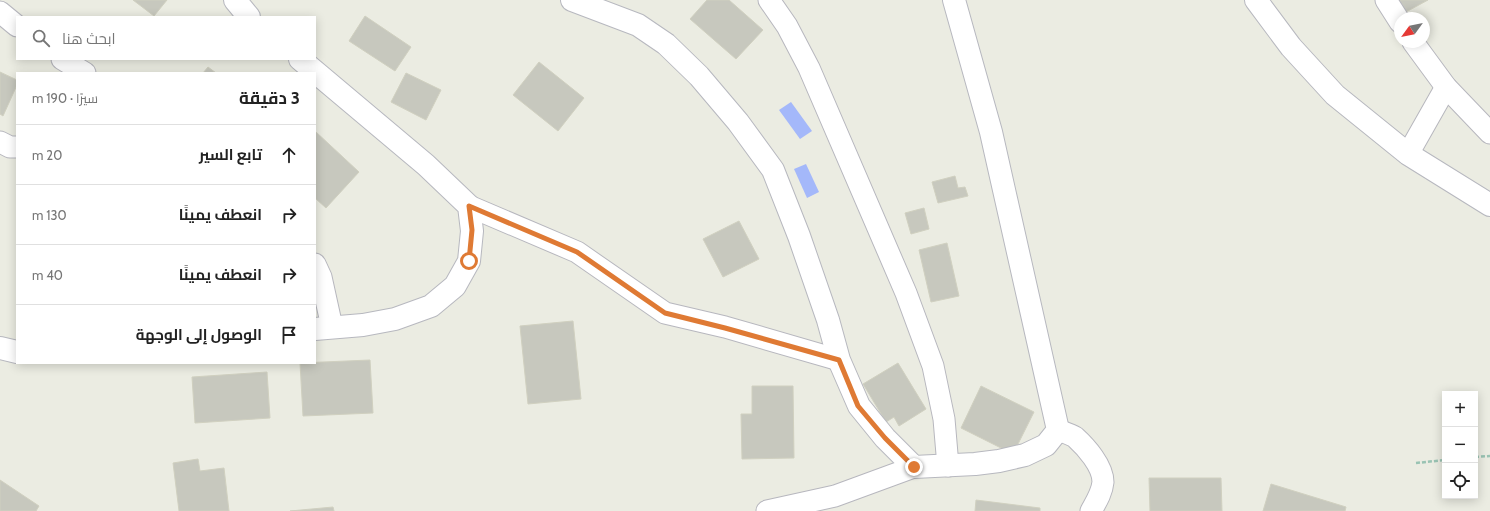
<!DOCTYPE html>
<html lang="ar">
<meta charset="utf-8">
<style>
:root{--surface:#fff;--page:#f6f6f6;--text:#222;--muted:#767676;--line:#e0e0e0}
body{margin:0;font-family:Cabin,Cairo,sans-serif;background:var(--page);color:var(--text);direction:rtl}
.controls{position:absolute;right:12px;bottom:12px;display:grid;overflow:hidden;border-radius:0px;box-shadow:0 2px 10px #0003}
.controls button{width:36px;height:36px;display:grid;place-items:center;padding:0;border:0;border-bottom:1px solid var(--line);background:var(--surface);color:var(--text);font:20px sans-serif}
.compass{position:absolute;left:1394px;top:12px;width:36px;height:36px;border-radius:50%;background:var(--surface);box-shadow:0 2px 10px #0003;rotate:237deg}
.stop{position:absolute;width:12px;height:12px;margin:-9px;border:3px solid #df7a34;border-radius:50%;background:#fff}
.stop.end{background:#df7a34;border-color:#fff;box-shadow:0 1px 4px #0008}
.list{margin:0;padding:0;list-style:none}
h2{display:flex;justify-content:space-between;align-items:center;height:52px;margin:0;padding:0 16px;font-size:17px}
h2 small{font-size:13px;font-weight:400;color:var(--muted)}
.list li{display:grid;grid-template-columns:26px 1fr auto;gap:12px;align-items:center;box-sizing:border-box;height:60px;padding:0 16px;border-top:1px solid var(--line)}
.list b{display:block;font-size:15px;white-space:nowrap}
.list em{font-size:13px;font-style:normal;color:var(--muted)}
.icon{flex:none;width:22px;height:22px;fill:none;stroke:currentColor;stroke-width:2;stroke-linecap:round;stroke-linejoin:round}
.map{position:relative;flex:none;width:1490px;height:511px;overflow:hidden;direction:ltr}
.search{position:absolute;background:var(--surface);box-shadow:0 2px 10px #0003;left:16px;top:16px;width:300px;height:44px;display:flex;align-items:center;gap:10px;box-sizing:border-box;padding:0 14px;border-radius:0px;color:var(--muted);font-size:15px}
.panel{position:absolute;background:var(--surface);box-shadow:0 2px 10px #0003;left:16px;top:72px;width:300px;height:292px;border-radius:0px;direction:rtl}
.map>svg:first-child{display:block}
</style>
<div class="map">
<svg width="1490" height="511" viewBox="0 0 1490 511">
<rect width="100%" height="100%" fill="#ebece2"/>
<g fill="#a4b8fa">
<polygon points="791,102 812,131 800,139 779,110"/>
<polygon points="806,164 819,192 807,198 794,169"/>
</g>
<g fill="#c7c8be" stroke="#d0d0c0">
<polygon points="133,0 167,0 154,16"/>
<polygon points="707,0 729,0 763,30 736,59 690,19"/>
<polygon points="1399,0 1428,0 1406,12"/>
<polygon points="365,16 411,47 395,71 349,41"/>
<polygon points="539,62 584,98 558,131 513,95"/>
<polygon points="208,67 216,73 203,73"/>
<polygon points="0,72 17,80 17,85 3,116 0,114"/>
<polygon points="406,73 441,90 426,120 391,102"/>
<polygon points="316,132 359,172 326,208 315,198 315,133"/>
<polygon points="955,176 958,188 965,187 968,196 938,203 932,182"/>
<polygon points="924,208 929,229 911,234 905,213"/>
<polygon points="739,221 759,259 723,277 703,239"/>
<polygon points="947,243 959,296 931,302 919,250"/>
<polygon points="573,321 581,399 528,404 520,326"/>
<polygon points="370,360 373,413 303,416 300,363"/>
<polygon points="898,363 926,409 899,426 894,417 886,422 863,384"/>
<polygon points="267,372 270,418 195,423 192,377"/>
<polygon points="752,386 793,386 794,458 742,459 741,414 752,414"/>
<polygon points="981,386 1034,412 1013,454 961,428"/>
<polygon points="198,459 200,471 224,468 229,511 179,511 173,463"/>
<polygon points="1149,478 1221,478 1222,511 1150,511"/>
<polygon points="0,480 39,506 36,511 0,511"/>
<polygon points="1271,484 1346,507 1345,511 1263,511"/>
<polygon points="976,500 1040,508 1040,511 975,511"/>
<polygon points="333,507 334,511 290,511"/>
</g>
<g fill="none" stroke-linecap="round" stroke-linejoin="round">
<defs>
<g id="street">
<polyline points="769,0 787,26 809,68 906,293 933,366 944,419 948,466"/>
<polyline points="1386,0 1400,22"/>
<polyline points="0,12 17,26"/>
<polyline points="1413,42 1446,87 1490,133"/>
<polyline points="62,59 85,73"/>
<polyline points="0,142 10,147 17,147"/>
<polyline points="1408,154 1446,87"/>
<polyline points="469,206 577,252 665,313 725,327 839,360"/>
<polyline points="315,264 321,277 332,327"/>
<path d="M1058,430C1063,432 1070,434 1075,437C1086,447 1103,466 1103,482C1102,493 1096,502 1091,511"/>
<polyline points="767,511 835,496 914,467"/>
</g>
<g id="secondary">
<polyline points="235,0 249,17"/>
<polyline points="572,0 638,25 666,44 699,76 738,122 773,170 799,236 828,320 839,360 859,406 885,438 914,467 975,464 999,461 1025,455 1046,445 1058,430 991,132 954,0"/>
<polyline points="1256,0 1291,47 1335,95 1408,154 1490,205"/>
<polyline points="300,59 426,165 469,206 472,231 469,261 455,286 431,306 395,319 363,325 315,329"/>
<polyline points="0,348 17,352"/>
</g>
</defs>
<use href="#street" stroke="#b7b7be" stroke-width="23"/>
<use href="#secondary" stroke="#b7b8bf" stroke-width="24"/>
<g stroke="#99c3b3" stroke-width="2.5" stroke-dasharray="4 2" stroke-linecap="butt">
<polyline points="1475,457 1490,456"/>
<polyline points="1416,463 1445,460"/>
</g>
<use href="#street" stroke="#fff" stroke-width="21"/>
<use href="#secondary" stroke="#fff" stroke-width="22"/>
</g>
<g fill="none" stroke-linecap="round" stroke-linejoin="round">
<polyline stroke="#df7a34" stroke-width="5" points="469,261 472,230 469,206 577,252 665,313 725,328 839,360 858,406 885,438 914,467"/>
</g>
</svg>
<div class="controls">
<button>+</button>
<button>−</button>
<button><svg class="icon" aria-label="locate" viewBox="0 0 24 24"><circle cx="12" cy="12" r="6"/><path d="M12 2v4M12 18v4M2 12h4M18 12h4"/></svg></button>
</div>
<svg class="compass" viewBox="-18 -18 36 36"><path d="M0-13l5 13h-10z" fill="#e53935"/><path d="M0 13l5-13h-10z" fill="#767676"/></svg>
<div class="stop" style="left:469px;top:261px"></div>
<div class="stop end" style="left:914px;top:467px"></div>
<div class="search"><svg class="icon" aria-label="search" viewBox="0 0 24 24"><circle cx="10" cy="10" r="6"/><path d="M15 15l6 6"/></svg>ابحث هنا</div>
<section class="panel">
<h2>3 دقيقة<small>سيرًا · 190 m</small></h2>
<ul class="list">
<li><svg class="icon" aria-label="ahead" viewBox="0 0 24 24"><path d="M12 20V5M6 11l6-6 6 6"/></svg><div><b>تابع السير</b></div><em>20 m</em></li>
<li><svg class="icon" aria-label="right" viewBox="0 0 24 24"><path d="M7 20v-9h11M14 6l5 5-5 5"/></svg><div><b>انعطف يمينًا</b></div><em>130 m</em></li>
<li><svg class="icon" aria-label="right" viewBox="0 0 24 24"><path d="M7 20v-9h11M14 6l5 5-5 5"/></svg><div><b>انعطف يمينًا</b></div><em>40 m</em></li>
<li><svg class="icon" aria-label="arrive" viewBox="0 0 24 24"><path d="M6 21V4h12l-3 4 3 4H6"/></svg><div><b>الوصول إلى الوجهة</b></div></li>
</ul>
</section>
</div>
